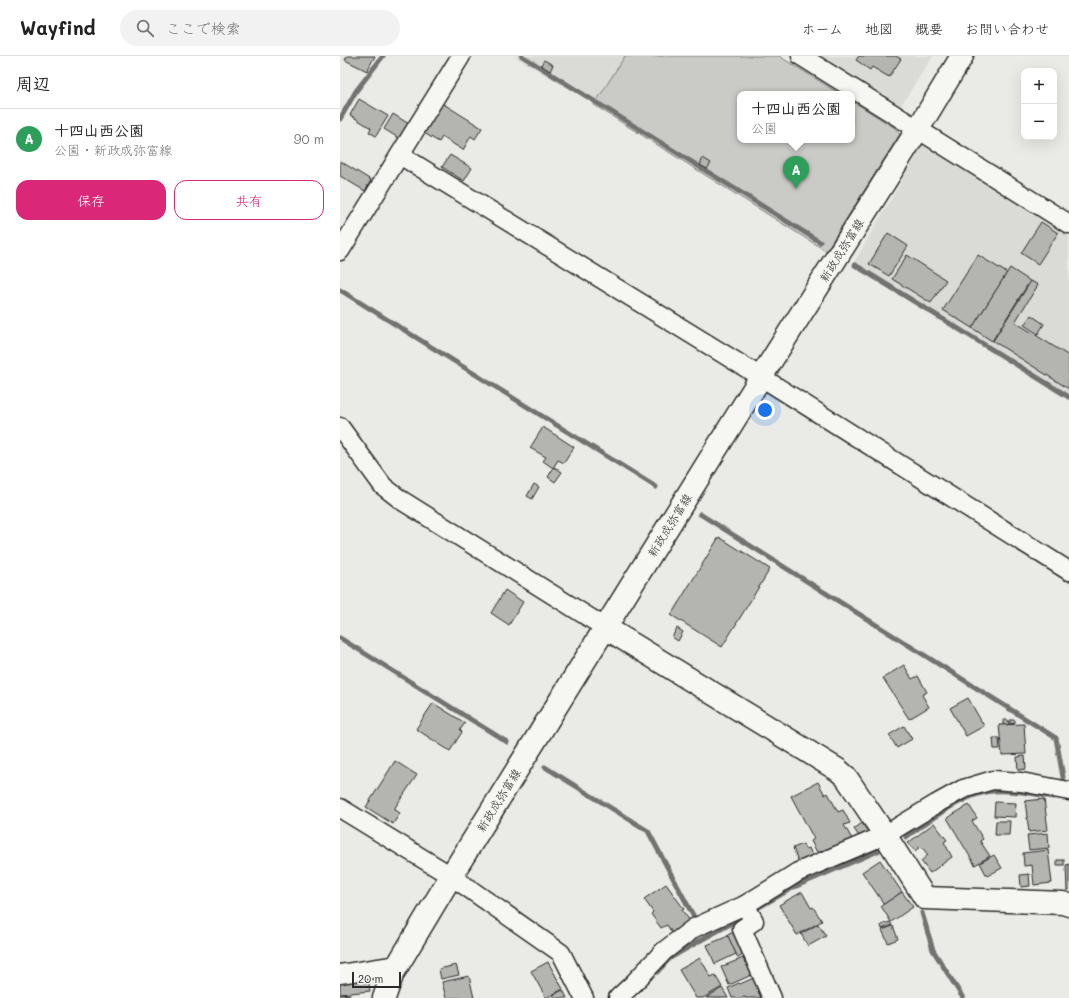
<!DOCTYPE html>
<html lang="ja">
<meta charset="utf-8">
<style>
:root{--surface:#fff;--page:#f2f2f2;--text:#222;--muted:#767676;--line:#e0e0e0;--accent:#db2777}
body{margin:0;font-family:Mali,"Klee One",sans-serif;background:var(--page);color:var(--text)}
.controls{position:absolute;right:12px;top:12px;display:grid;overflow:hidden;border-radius:8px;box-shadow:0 4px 16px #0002}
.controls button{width:36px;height:36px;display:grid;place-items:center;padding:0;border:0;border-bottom:1px solid var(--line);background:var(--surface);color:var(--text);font:20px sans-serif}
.scale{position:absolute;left:12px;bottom:10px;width:49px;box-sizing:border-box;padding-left:4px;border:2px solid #2b2b2b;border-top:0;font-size:11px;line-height:14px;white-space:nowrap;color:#2b2b2b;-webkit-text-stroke:3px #f6f6f2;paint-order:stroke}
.you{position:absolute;left:425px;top:354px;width:14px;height:14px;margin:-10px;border:3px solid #fff;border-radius:50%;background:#1a73e8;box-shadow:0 0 0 6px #1a73e833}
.badge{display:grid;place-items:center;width:26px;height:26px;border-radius:50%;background:var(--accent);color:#fff;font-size:13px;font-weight:700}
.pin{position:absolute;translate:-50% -33px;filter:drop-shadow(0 1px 2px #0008)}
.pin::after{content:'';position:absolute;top:21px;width:14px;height:12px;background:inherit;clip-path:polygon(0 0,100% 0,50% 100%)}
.popup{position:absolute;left:397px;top:35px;width:118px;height:52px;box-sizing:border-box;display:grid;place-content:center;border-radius:8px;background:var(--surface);filter:drop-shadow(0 1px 3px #0005);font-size:13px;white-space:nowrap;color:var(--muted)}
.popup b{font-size:15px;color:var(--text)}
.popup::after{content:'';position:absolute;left:50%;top:100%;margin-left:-8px;border:8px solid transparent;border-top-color:var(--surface)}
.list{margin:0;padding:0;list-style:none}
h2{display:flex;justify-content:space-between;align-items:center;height:52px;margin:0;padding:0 16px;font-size:17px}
h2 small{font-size:13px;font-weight:400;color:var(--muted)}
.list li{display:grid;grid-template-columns:26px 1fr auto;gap:12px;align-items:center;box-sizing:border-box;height:60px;padding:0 16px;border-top:1px solid var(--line)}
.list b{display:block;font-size:15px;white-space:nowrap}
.list p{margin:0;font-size:13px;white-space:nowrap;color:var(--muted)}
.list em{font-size:13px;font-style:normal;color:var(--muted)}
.actions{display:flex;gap:8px;padding:12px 16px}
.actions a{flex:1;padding:9px 0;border:1px solid var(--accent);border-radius:12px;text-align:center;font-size:14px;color:var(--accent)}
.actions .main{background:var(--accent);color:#fff}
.icon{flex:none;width:22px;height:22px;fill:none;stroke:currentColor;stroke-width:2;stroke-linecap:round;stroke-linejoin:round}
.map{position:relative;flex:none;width:729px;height:942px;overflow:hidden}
header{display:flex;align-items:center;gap:24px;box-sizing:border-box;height:56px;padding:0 20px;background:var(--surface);border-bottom:1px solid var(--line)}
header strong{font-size:19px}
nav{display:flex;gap:22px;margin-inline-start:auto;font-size:14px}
.search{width:280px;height:36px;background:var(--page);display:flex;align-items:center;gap:10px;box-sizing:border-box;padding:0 14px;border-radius:22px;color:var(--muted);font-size:15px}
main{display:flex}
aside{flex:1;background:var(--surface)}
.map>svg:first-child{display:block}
</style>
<header>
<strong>Wayfind</strong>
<div class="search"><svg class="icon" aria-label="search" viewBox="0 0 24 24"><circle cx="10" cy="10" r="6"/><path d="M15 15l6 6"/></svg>ここで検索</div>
<nav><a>ホーム</a><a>地図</a><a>概要</a><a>お問い合わせ</a></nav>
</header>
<main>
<aside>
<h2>周辺<small></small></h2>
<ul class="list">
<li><span class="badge" style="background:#2e9e5b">A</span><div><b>十四山西公園</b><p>公園 · 新政成弥富線</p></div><em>90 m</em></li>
</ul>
<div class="actions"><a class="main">保存</a><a>共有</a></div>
</aside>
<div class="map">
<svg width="729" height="942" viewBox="0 0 729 942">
<rect width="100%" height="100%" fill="#eaeae6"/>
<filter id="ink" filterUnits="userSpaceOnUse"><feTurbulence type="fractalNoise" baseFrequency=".025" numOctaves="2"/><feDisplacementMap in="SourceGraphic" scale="8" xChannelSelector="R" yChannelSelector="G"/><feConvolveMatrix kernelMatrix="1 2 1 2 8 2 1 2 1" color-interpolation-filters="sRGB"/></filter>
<g filter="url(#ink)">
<g fill="#dadad6">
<polygon points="174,0 285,0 254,48"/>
<polygon points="476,0 593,0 560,51"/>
<polygon points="583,88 729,179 729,345 512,210"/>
</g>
<polygon fill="#cacac7" stroke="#7a7a79" points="285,0 439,0 500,38 400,38 400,84 512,84 512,45 555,72 560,78 486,195 254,49"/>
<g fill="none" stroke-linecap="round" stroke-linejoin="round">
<g stroke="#727270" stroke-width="5">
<polyline points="182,0 480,186"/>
<polyline points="0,63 16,35 43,0"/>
<polyline points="515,209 729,341"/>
<polyline points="0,234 316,431"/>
<polyline points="360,458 716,682 723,721"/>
<polyline points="0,582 167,686"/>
<polyline points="205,711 308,775 355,863"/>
<path d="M566,781C588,765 625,737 653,735C673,733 694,738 714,741"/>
<polyline points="419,851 454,831 538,795"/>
<polyline points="582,857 593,894 623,942"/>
<polyline points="317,916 330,902 361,884 401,862"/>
</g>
</g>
<g fill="#b4b4b1" stroke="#2b2b2b">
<polygon points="7,0 35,0 27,15 5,4"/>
<polygon points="519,0 556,0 561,3 549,21 532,11 530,14 516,4"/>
<polygon points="204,4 213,9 210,15 201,9"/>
<polygon points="19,43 48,60 36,80 29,76 31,72 10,59"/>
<polygon points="102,47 142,72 135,83 131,80 123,94 102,81 99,86 84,77"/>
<polygon points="53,58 69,68 60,83 44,73"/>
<polygon points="110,99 132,112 124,125 102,111"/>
<polygon points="363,102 371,107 367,113 360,109"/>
<polygon points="0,105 31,124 25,135 0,120"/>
<polygon points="701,166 718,177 698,208 681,197"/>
<polygon points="548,177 568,190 549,220 529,208"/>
<polygon points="567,199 606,224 591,247 552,223"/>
<polygon points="638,199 667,217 632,272 603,254"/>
<polygon points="670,212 690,225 652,285 632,272"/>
<polygon points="691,225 698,229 675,266 729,300 729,333 653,285"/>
<polygon points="691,259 704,268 698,278 684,269"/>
<polygon points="203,371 234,391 224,407 218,404 213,412 203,405 206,401 190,392"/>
<polygon points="214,411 222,416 215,426 208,421"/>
<polygon points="194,428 199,431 192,443 187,440"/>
<polygon points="379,481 430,513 382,591 331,559"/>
<polygon points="165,534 183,546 169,569 151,557"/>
<polygon points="337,572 343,576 338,585 332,581"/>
<polygon points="564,609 572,623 578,620 587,636 582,639 589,651 569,663 543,622"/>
<polygon points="628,642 644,670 626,680 610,652"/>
<polygon points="93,647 125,667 120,674 122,676 110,695 76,673"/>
<polygon points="663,664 668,664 669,668 663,669"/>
<polygon points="670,664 675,664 675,667 670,668"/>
<polygon points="684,668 686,698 662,699 659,669"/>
<polygon points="564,670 572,683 557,692 549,679"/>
<polygon points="653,682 659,682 660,693 654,693"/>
<polygon points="685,700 686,713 678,714 677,701"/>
<polygon points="55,705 77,719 54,753 60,757 53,768 26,751"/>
<polygon points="478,726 485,739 488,737 498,756 503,754 510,767 504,769 512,783 479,800 471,785 474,783 451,740"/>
<polygon points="704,743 708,774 689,776 685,745"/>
<polygon points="655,746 676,747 675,761 654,760"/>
<polygon points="629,749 637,762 632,765 643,783 640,785 650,800 635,809 607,762"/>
<polygon points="656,765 670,765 669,779 655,779"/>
<polygon points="522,767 529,777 521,783 514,773"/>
<polygon points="594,767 607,784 604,786 612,801 590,817 581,805 588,799 581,790 575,795 568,787"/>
<polygon points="708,777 709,792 689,794 687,779"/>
<polygon points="463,788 465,793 469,792 473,801 459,807 453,792"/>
<polygon points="708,794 712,827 694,829 692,809 684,810 683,797"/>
<polygon points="654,799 662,812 647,820 640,807"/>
<polygon points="540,804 562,836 544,848 522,816"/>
<rect x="717" y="804" width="7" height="5"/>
<polygon points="729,808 729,834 727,835 726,809"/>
<polygon points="689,818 690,830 681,831 680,819"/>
<polygon points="326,828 344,853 342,854 350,865 332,877 327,869 321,872 311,858 313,856 304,843"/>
<polygon points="462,836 471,852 473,851 482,865 457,879 439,849"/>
<polygon points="562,836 573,851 551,866 541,850"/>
<polygon points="550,866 552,869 542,873 541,869"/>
<polygon points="478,868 486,880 468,890 461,878"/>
<polygon points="553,870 558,883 548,887 542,874"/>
<polygon points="394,876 404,898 398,902 387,879"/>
<polygon points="388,880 396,898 375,908 367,889"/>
<polygon points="360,902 371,921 375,919 382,931 363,942 356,942 339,914"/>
<polygon points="403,902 405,907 410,905 416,917 389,929 381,911"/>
<polygon points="208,906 223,933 206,942 191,915"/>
<polygon points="116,909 119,919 101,923 99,913"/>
<polygon points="129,920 134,942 106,942 102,926"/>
<polygon points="28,921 30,935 0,938 0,925"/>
<polygon points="416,921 428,942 405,942 405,941 402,942 392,942 388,932 399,927 400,928"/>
<polygon points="382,932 388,942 366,942"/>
<polygon points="223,934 227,942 215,942 213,939"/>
<polygon points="9,938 10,942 0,942 0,939"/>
</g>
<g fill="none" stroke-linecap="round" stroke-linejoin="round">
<defs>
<g id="street">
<polyline points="461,0 729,168"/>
<polyline points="60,99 421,321 729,515"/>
<polyline points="0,195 121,0"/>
<polyline points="0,371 43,430 61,444 266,572"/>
<polyline points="0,752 111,820 221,897 244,942"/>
<polyline points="405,849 414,865 402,873 432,942"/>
<polyline points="0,918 58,909"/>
<polyline points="278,942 293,928 324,895 354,872 405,849 458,816 545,779 596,748 623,733 653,724 681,726 729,735"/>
</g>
<g id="secondary">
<polyline points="266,572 498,714 506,721 545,779 585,842 723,847 729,849"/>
<polyline points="44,942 53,917 111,820 421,321 578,73 622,0"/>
</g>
</defs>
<use href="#street" stroke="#2b2b2b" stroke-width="21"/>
<use href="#secondary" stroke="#2b2b2b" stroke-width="25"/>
<use href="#street" stroke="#f6f6f2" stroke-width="18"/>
<use href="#secondary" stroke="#f6f6f2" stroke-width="22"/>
</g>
</g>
<g text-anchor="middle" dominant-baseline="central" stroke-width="4" stroke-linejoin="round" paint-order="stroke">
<g font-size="12" fill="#2b2b2b" stroke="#f6f6f2">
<text transform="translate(501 194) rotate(-58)">新政成弥富線</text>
<text transform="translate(329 469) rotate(-58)">新政成弥富線</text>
<text transform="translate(158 744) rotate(-58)">新政成弥富線</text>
</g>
</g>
</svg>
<div class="controls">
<button>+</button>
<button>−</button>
</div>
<div class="scale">20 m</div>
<div class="you"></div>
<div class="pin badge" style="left:456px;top:133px;background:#2e9e5b">A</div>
<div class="popup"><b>十四山西公園</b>公園</div>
</div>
</main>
